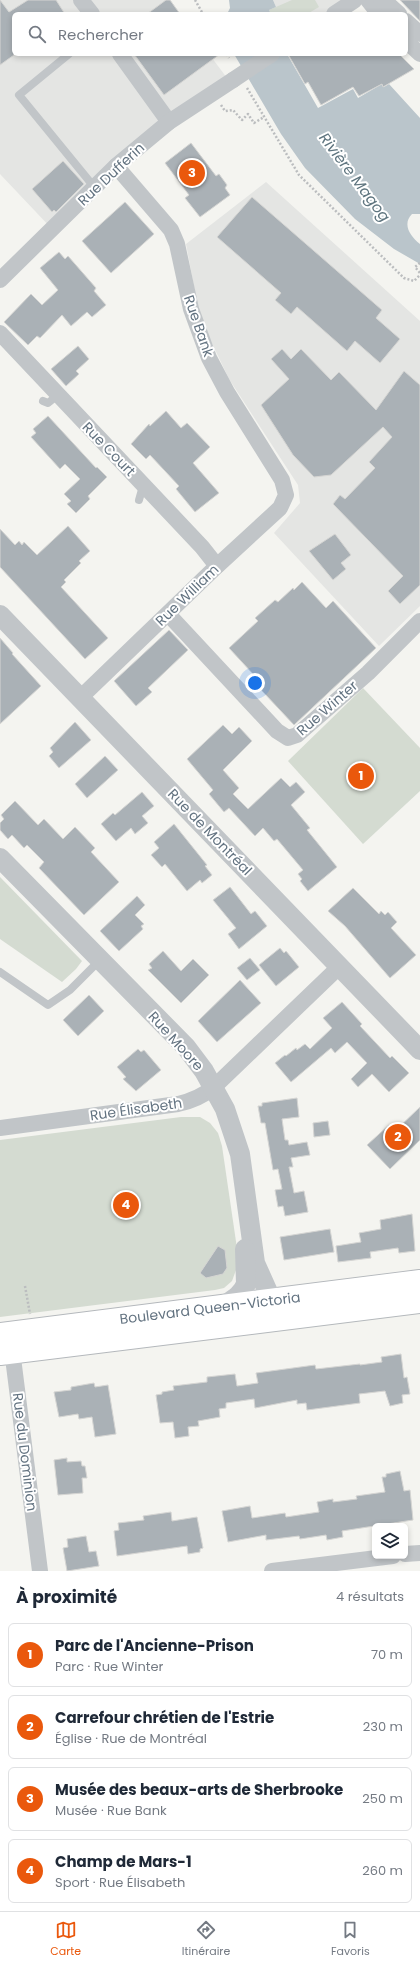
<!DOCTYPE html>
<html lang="fr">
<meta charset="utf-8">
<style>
:root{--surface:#fff;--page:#f6f6f7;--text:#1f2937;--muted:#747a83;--line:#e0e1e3;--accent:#ea580c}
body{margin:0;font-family:Poppins,sans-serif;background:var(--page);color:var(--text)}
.controls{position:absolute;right:12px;bottom:12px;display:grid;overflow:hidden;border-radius:6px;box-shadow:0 2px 6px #0003}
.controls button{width:36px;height:36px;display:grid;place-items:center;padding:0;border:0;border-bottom:1px solid var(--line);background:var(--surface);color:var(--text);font:20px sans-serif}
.you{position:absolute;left:255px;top:683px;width:14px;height:14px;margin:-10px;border:3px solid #fff;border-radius:50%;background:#1a73e8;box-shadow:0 0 0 6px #1a73e833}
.badge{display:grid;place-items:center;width:26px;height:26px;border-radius:50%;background:var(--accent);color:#fff;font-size:13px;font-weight:700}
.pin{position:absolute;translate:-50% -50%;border:2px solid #fff;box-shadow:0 1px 4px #0006}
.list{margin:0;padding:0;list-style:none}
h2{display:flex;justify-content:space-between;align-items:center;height:52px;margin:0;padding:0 16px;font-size:17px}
h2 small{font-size:13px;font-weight:400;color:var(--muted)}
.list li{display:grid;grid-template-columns:26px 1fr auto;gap:12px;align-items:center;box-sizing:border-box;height:64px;margin:0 8px 8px;padding:0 8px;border:1px solid var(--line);border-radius:6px}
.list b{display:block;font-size:15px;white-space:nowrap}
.list p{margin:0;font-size:13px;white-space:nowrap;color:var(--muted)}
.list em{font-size:13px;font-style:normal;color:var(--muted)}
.icon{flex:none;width:22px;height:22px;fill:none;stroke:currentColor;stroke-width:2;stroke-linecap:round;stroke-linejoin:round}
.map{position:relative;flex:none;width:420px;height:1571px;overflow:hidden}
.search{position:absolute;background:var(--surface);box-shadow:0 2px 6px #0003;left:12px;right:12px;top:12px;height:44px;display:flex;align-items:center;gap:10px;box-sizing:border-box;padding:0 14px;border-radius:6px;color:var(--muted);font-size:15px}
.sheet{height:340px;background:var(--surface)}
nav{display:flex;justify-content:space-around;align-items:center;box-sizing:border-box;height:56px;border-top:1px solid var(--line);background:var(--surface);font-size:11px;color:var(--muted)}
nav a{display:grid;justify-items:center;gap:2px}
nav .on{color:var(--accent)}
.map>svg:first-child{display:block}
</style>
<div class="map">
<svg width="420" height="1571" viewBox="0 0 420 1571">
<rect width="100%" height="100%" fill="#f4f4f0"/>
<g fill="#e4e5e3">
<polygon points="0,0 170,0 180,14 14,14 14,54 209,54 230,82 169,122 53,230 0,174"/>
<polygon points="273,0 354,0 331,14 271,14 269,10 276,7"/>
<polygon points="266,182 420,321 420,606 379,646 274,533 300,503 298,485 229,379 200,318 186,244"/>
</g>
<g fill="#d4dbd1">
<polygon points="292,0 315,0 319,7 307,14 271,14 269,10"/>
<polygon points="363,688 420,748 420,791 363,844 288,761"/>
<polygon points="0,877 82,961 76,969 62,982 0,939"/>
<polygon points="181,1117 200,1117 210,1123 218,1133 222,1146 239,1262 232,1281 224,1288 215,1290 0,1317 0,1140"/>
</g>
<g fill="#bac5cb">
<polygon points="229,0 273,0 276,7 269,10 271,14 227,14 230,8"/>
<path d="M234,54H287L318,108L353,89L358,98L382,84L384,87L389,84L420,118V214H412C402,224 410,236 420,244V264L394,249L355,219L305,168L281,134Z"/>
</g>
<g fill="#aab1b6" stroke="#d5d5d3">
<polygon points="0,0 9,12 28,0 56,0 65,14 14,14 14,55 0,65"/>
<polygon points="166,0 170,0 180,14 147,14"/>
<polygon points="400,0 420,0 420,21"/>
<polygon points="134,54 220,54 164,95"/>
<polygon points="288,54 399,54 414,69 383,87 382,84 359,96 353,87 321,105 308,82 305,84"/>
<polygon points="191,143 216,176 219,174 227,185 225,188 230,195 200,217 185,198 189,195 165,163"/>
<polygon points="63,161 84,184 56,212 54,210 52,212 32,189"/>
<polygon points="252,197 382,310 376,318 400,339 380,363 355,341 347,351 297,307 291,314 275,300 281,293 217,237"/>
<polygon points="125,202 154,234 111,273 82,241"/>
<polygon points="59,252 65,259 68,256 96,288 94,291 106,305 92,317 87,312 71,326 62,315 40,338 37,336 28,345 4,322 31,294 42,305 58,290 40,268"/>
<polygon points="78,346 89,359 76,371 79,374 66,386 51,369"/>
<polygon points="282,349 291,359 301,349 331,380 339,372 376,410 404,371 420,385 420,585 400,604 388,591 403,576 333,504 340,495 345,499 375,468 369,462 392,437 383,427 331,475 314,477 293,455 261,405 289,379 271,359"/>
<polygon points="166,411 181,428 187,423 210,447 193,463 219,493 195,512 176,489 179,486 150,455 146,459 131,444 149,424 150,426"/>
<polygon points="48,416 96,468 97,467 107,477 88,496 90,499 76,513 67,504 71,501 64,494 80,479 65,464 60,469 31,437 36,433 33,429"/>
<polygon points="68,526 90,551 79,561 81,563 64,580 66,582 61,587 108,638 85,659 0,567 0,529 15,545 19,541 22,545 24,542 37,555"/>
<polygon points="335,534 351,555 341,563 346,569 333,580 309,551"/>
<polygon points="302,582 326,608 333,601 376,648 294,725 249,677 253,674 229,648 258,621 255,618 275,600 278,602 293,588 294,590"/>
<polygon points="169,630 188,650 148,688 152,692 136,706 114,681"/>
<polygon points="0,638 13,653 12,654 41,686 0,724"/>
<polygon points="75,722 91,740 59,768 49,756 53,752 50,748"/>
<polygon points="223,725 232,734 239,727 252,741 223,770 239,788 233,794 248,809 281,778 290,787 296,782 305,792 291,805 310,828 307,830 337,867 308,891 300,881 302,879 298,874 303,870 277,839 274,841 263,828 255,836 229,808 224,812 209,794 213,790 187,759"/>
<polygon points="105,756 118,770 87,798 75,784"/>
<polygon points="142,792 154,806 142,816 148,823 135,834 131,828 116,841 101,824 113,813 115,815"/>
<polygon points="15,801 38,825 44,819 63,839 75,827 95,848 91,852 119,882 84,915 39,868 44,862 27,845 24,848 12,835 8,839 0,830 0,823 4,819 1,815"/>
<polygon points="174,824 207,865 205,866 212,875 202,883 200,880 187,891 165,864 162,867 151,855 159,848 154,842"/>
<polygon points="230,887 251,914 255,911 267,926 239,949 228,934 236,928 213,900"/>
<polygon points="353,888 379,914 381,911 385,915 388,912 397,922 391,928 416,955 390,978 345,926 328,911"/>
<polygon points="137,896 145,905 135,915 144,924 141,926 143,929 119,951 100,931"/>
<polygon points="280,948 284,953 286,951 299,967 276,986 259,965"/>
<polygon points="163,951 181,971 193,959 209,975 181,1003 148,970 152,968 149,964"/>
<polygon points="250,958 260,970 247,980 237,968"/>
<polygon points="240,980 261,1003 217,1042 198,1021"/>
<polygon points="89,995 104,1011 78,1036 63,1020"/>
<polygon points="342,1002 362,1024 360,1026 390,1058 392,1056 409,1073 389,1092 372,1074 358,1087 351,1079 367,1063 347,1042 335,1053 331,1048 291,1082 275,1063 285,1055 286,1056 296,1048 297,1050 305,1044 310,1049 332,1028 323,1018"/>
<polygon points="138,1049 141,1052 144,1050 161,1070 136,1091 123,1079 126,1077 117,1067"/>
<polygon points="297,1098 299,1117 282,1119 285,1140 288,1140 289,1145 307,1142 310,1155 291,1158 293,1167 289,1167 294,1193 304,1191 308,1212 285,1216 283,1206 278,1207 275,1190 282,1189 278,1169 273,1170 265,1123 261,1123 258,1106 262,1106 262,1103"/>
<polygon points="420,1107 420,1140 390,1169 367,1145 389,1125 395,1131"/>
<polygon points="328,1121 330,1135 314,1137 313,1123"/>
<polygon points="412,1214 415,1251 399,1253 398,1248 370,1252 371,1258 338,1262 336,1246 361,1242 359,1233 381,1229 380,1220"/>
<polygon points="330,1229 334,1252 284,1260 280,1237"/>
<polygon points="218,1246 225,1250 227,1268 223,1274 206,1278 200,1273"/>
<polygon points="401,1354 404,1378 407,1377 410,1394 402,1395 403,1403 390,1406 385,1391 359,1394 360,1403 307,1410 306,1403 297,1404 297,1400 255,1408 254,1399 226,1403 226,1408 219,1409 220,1417 198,1421 199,1426 188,1427 189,1436 175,1438 173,1422 160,1423 156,1395 162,1394 162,1392 174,1390 173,1386 207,1382 207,1377 235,1374 237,1386 258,1383 256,1373 315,1365 316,1369 360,1364 360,1365 382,1362 381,1357"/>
<polygon points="94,1383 95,1387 108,1385 116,1434 95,1437 92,1417 79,1419 78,1414 59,1417 54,1392 71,1390 71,1387"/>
<polygon points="67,1458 67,1462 81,1461 82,1466 85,1466 87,1478 82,1478 83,1493 58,1495 54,1460"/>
<polygon points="400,1471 404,1491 410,1490 413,1520 342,1531 343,1537 327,1540 326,1535 300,1539 299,1536 266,1540 266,1535 228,1542 222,1511 250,1506 252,1518 285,1513 286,1517 319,1512 317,1502 333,1499 333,1502 357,1499 356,1496 385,1492 382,1477 386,1477 386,1474"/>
<polygon points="171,1512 172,1521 197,1517 203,1548 200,1549 200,1552 188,1554 187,1546 117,1556 114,1531 119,1530 118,1523 144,1520 143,1516"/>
<polygon points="86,1536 89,1552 96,1551 99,1566 67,1571 63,1548 68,1547 67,1539"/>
</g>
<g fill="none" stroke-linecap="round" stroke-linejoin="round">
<defs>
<g id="secondary">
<polyline points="0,1334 420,1281"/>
<polyline points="0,1354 420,1302"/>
</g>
</defs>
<use href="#secondary" stroke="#b4b8bc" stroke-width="24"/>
<g stroke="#bbbdbf" stroke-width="2.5" stroke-dasharray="2 2" stroke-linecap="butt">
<polyline points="195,0 203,14"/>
<polyline points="227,54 229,58"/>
<polyline points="247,88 299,175 404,278 414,281 420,275"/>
<polyline points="221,105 225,111 233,110 242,120 248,114 254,123 264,117"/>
<polyline points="420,263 415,267 420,273"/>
<polyline points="25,1286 30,1314"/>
</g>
<g stroke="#c1c5c8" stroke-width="8">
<polyline points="69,54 19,95 95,188"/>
<polyline points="43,401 48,403 58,395"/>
<polyline points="139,500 143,486"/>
<polyline points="0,972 48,1005 70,990 100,960"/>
</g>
<g stroke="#c1c5c8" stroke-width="16">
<polyline points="81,0 92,14"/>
<polyline points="368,0 379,14"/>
<polyline points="381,0 386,2 399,14"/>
<polyline points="334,14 355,0"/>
<polyline points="406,21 420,34"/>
<polyline points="406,41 420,54"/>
<polyline points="120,54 169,122"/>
<polyline points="0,280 116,166 169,122 233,80"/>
<polyline points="0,333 202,547 217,566"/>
<polyline points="168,614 277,731 288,738 297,735 368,673 420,621"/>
<polyline points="80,698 217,566 280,508 286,495 282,480 227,392 209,358 191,309 177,244 171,230 116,166"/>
<path d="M0,1128L178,1104C192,1101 203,1096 214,1087L340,966"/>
<polyline points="11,1342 40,1571"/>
<polyline points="405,1554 420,1553"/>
<polyline points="272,1571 393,1556"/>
</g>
<g stroke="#c1c5c8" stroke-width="20">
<polyline points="0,615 420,1050"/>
<polyline points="0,858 186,1047 204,1071 225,1109 240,1154 255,1263 268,1292 275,1300 286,1307"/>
<path d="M223,1306C232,1300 242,1295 246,1284L245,1249"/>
</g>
<use href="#secondary" stroke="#fff" stroke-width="22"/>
<polyline stroke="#c1c5c8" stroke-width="16" points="233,80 272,54"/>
</g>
<g text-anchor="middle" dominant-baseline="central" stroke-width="4" stroke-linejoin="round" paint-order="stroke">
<g font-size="14" fill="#637381" stroke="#fff">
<text transform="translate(111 174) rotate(-43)">Rue Dufferin</text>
<text transform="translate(199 326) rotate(71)">Rue Bank</text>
<text transform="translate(109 449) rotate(46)">Rue Court</text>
<text transform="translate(187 595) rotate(-44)">Rue William</text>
<text transform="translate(327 708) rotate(-41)">Rue Winter</text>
<text transform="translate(210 832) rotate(46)">Rue de Montréal</text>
<text transform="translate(176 1041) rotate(48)">Rue Moore</text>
<text transform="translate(136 1109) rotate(-8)">Rue Élisabeth</text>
<text transform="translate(210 1308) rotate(-7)">Boulevard Queen-Victoria</text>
<text transform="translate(25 1452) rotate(83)">Rue du Dominion</text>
</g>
<g font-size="15" font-style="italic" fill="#5f757f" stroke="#fff">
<text transform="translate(355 177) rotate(53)">Rivière Magog</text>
</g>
</g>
</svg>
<div class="controls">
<button><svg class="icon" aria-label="layers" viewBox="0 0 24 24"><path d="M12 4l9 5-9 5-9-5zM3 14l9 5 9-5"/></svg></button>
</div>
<div class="you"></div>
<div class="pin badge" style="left:361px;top:776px">1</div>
<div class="pin badge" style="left:398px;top:1137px">2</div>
<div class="pin badge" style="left:192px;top:173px">3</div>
<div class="pin badge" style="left:126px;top:1205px">4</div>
<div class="search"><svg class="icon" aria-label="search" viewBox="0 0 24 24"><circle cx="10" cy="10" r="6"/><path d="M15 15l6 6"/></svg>Rechercher</div>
</div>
<section class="sheet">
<h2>À proximité<small>4 résultats</small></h2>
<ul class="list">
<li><span class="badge">1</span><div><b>Parc de l'Ancienne-Prison</b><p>Parc · Rue Winter</p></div><em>70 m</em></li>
<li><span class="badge">2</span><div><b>Carrefour chrétien de l'Estrie</b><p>Église · Rue de Montréal</p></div><em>230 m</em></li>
<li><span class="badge">3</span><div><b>Musée des beaux-arts de Sherbrooke</b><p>Musée · Rue Bank</p></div><em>250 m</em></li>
<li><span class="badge">4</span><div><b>Champ de Mars-1</b><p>Sport · Rue Élisabeth</p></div><em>260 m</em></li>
</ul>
</section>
<nav>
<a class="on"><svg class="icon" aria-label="map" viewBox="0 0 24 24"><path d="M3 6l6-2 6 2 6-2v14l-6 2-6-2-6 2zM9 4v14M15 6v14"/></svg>Carte</a>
<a><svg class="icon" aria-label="directions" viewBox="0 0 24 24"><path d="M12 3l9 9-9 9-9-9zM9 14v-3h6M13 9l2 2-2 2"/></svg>Itinéraire</a>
<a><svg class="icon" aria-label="saved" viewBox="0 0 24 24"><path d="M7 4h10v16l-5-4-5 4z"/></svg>Favoris</a>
</nav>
